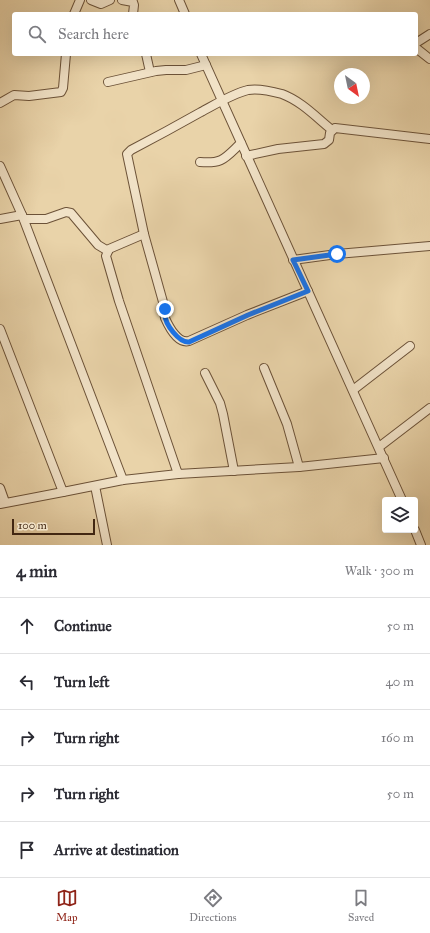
<!DOCTYPE html>
<meta charset="utf-8">
<style>
:root{--surface:#fff;--page:#f7f7f7;--text:#2b2b33;--muted:#7c7c81;--line:#e1e1e2;--accent:#8f2418}
body{margin:0;font-family:"IM FELL Great Primer",serif;background:var(--page);color:var(--text)}
.controls{position:absolute;right:12px;bottom:12px;display:grid;overflow:hidden;border-radius:4px;box-shadow:0 4px 16px #0002}
.controls button{width:36px;height:36px;display:grid;place-items:center;padding:0;border:0;border-bottom:1px solid var(--line);background:var(--surface);color:var(--text);font:20px sans-serif}
.compass{position:absolute;left:334px;top:68px;width:36px;height:36px;border-radius:50%;background:var(--surface);box-shadow:0 4px 16px #0002;rotate:147deg}
.scale{position:absolute;left:12px;bottom:10px;width:83px;box-sizing:border-box;padding-left:4px;border:2px solid #422712;border-top:0;font-size:11px;line-height:14px;white-space:nowrap;color:#422712;-webkit-text-stroke:3px #f1e2c7;paint-order:stroke}
.stop{position:absolute;width:12px;height:12px;margin:-9px;border:3px solid #1a73e8;border-radius:50%;background:#fff}
.stop.end{background:#1a73e8;border-color:#fff;box-shadow:0 1px 4px #0008}
.list{margin:0;padding:0;list-style:none}
h2{display:flex;justify-content:space-between;align-items:center;height:52px;margin:0;padding:0 16px;font-size:17px}
h2 small{font-size:13px;font-weight:400;color:var(--muted)}
.list li{display:grid;grid-template-columns:26px 1fr auto;gap:12px;align-items:center;box-sizing:border-box;height:56px;padding:0 16px;border-top:1px solid var(--line)}
.list b{display:block;font-size:15px;white-space:nowrap}
.list em{font-size:13px;font-style:normal;color:var(--muted)}
.icon{flex:none;width:22px;height:22px;fill:none;stroke:currentColor;stroke-width:2;stroke-linecap:round;stroke-linejoin:round}
.map{position:relative;flex:none;width:430px;height:545px;overflow:hidden}
.search{position:absolute;background:var(--surface);box-shadow:0 4px 16px #0002;left:12px;right:12px;top:12px;height:44px;display:flex;align-items:center;gap:10px;box-sizing:border-box;padding:0 14px;border-radius:4px;color:var(--muted);font-size:15px}
.sheet{height:332px;background:var(--surface)}
nav{display:flex;justify-content:space-around;align-items:center;box-sizing:border-box;height:56px;border-top:1px solid var(--line);background:var(--surface);font-size:11px;color:var(--muted)}
nav a{display:grid;justify-items:center;gap:2px}
nav .on{color:var(--accent)}
.map>svg:first-child{display:block}
</style>
<div class="map">
<svg width="430" height="545" viewBox="0 0 430 545">
<rect width="100%" height="100%" fill="#e9d3a9"/>
<filter id="stains"><feTurbulence type="fractalNoise" baseFrequency=".005" numOctaves="4"/><feColorMatrix values="0 0 0 0 .2 0 0 0 0 .09 0 0 0 0 .02 0 0 0 .5 -.17"/></filter>
<radialGradient id="worn" r=".72"><stop offset=".6" stop-color="#630" stop-opacity="0"/><stop offset="1" stop-color="#630" stop-opacity=".3"/></radialGradient>
<g fill="none" stroke-linecap="round" stroke-linejoin="round">
<defs>
<g id="minor">
<polyline points="91,0 101,4 110,0"/>
<polyline points="122,0 133,2 134,5 133,14"/>
<polyline points="179,0 185,14"/>
<polyline points="74,14 80,0"/>
<polyline points="416,43 430,34"/>
<polyline points="416,48 430,59"/>
<polyline points="146,54 150,72"/>
<polyline points="201,54 402,500"/>
<polyline points="108,82 156,71 166,70 186,70 206,65"/>
<polyline points="0,103 14,95 29,96 61,92 63,88 66,54"/>
<polyline points="246,156 278,149 324,144 329,140 330,133 335,128 430,139"/>
<path d="M200,162C223,164 225,158 241,143"/>
<polyline points="0,166 22,215"/>
<polyline points="0,219 22,215 123,480"/>
<polyline points="24,219 46,219 66,212 71,213 98,245 108,251"/>
<polyline points="144,234 109,249 106,256 119,301 178,474 299,467 384,458"/>
<polyline points="293,260 337,254 430,246"/>
<path d="M308,291L247,315L189,341C178,344 169,327 165,318C164,315 165,312 165,309L144,234L127,154L131,150C154,138 178,125 201,112C216,104 232,94 248,90C259,88 271,91 282,94C301,101 316,117 332,130"/>
<polyline points="0,329 63,492 123,480 178,474"/>
<polyline points="264,368 287,424 299,467"/>
<polyline points="205,373 220,403 223,414 234,471"/>
<polyline points="353,390 410,346"/>
<polyline points="379,447 430,408"/>
<polyline points="95,486 107,545"/>
<polyline points="0,488 5,502"/>
<polyline points="0,504 63,492"/>
<polyline points="415,530 421,545"/>
</g>
</defs>
<use href="#minor" stroke="#6c5238" stroke-width="10"/>
<use href="#minor" stroke="#f1e2c7" stroke-width="8"/>
</g>
<g fill="none" stroke-linecap="round" stroke-linejoin="round">
<path stroke="#1a73e8" stroke-width="5" d="M165,309C165,311 165,313 165,315C165,324 179,343 189,342L248,315L308,291L293,260L337,254"/>
</g>
<rect width="100%" height="100%" filter="url(#stains)"/>
<rect width="100%" height="100%" fill="url(#worn)"/>
</svg>
<div class="controls">
<button><svg class="icon" aria-label="layers" viewBox="0 0 24 24"><path d="M12 4l9 5-9 5-9-5zM3 14l9 5 9-5"/></svg></button>
</div>
<svg class="compass" viewBox="-18 -18 36 36"><path d="M0-13l5 13h-10z" fill="#e53935"/><path d="M0 13l5-13h-10z" fill="#7c7c81"/></svg>
<div class="scale">100 m</div>
<div class="stop" style="left:337px;top:254px"></div>
<div class="stop end" style="left:165px;top:309px"></div>
<div class="search"><svg class="icon" aria-label="search" viewBox="0 0 24 24"><circle cx="10" cy="10" r="6"/><path d="M15 15l6 6"/></svg>Search here</div>
</div>
<section class="sheet">
<h2>4 min<small>Walk · 300 m</small></h2>
<ul class="list">
<li><svg class="icon" aria-label="ahead" viewBox="0 0 24 24"><path d="M12 20V5M6 11l6-6 6 6"/></svg><div><b>Continue</b></div><em>50 m</em></li>
<li><svg class="icon" aria-label="left" viewBox="0 0 24 24"><path d="M17 20v-9H6M10 6l-5 5 5 5"/></svg><div><b>Turn left</b></div><em>40 m</em></li>
<li><svg class="icon" aria-label="right" viewBox="0 0 24 24"><path d="M7 20v-9h11M14 6l5 5-5 5"/></svg><div><b>Turn right</b></div><em>160 m</em></li>
<li><svg class="icon" aria-label="right" viewBox="0 0 24 24"><path d="M7 20v-9h11M14 6l5 5-5 5"/></svg><div><b>Turn right</b></div><em>50 m</em></li>
<li><svg class="icon" aria-label="arrive" viewBox="0 0 24 24"><path d="M6 21V4h12l-3 4 3 4H6"/></svg><div><b>Arrive at destination</b></div></li>
</ul>
</section>
<nav>
<a class="on"><svg class="icon" aria-label="map" viewBox="0 0 24 24"><path d="M3 6l6-2 6 2 6-2v14l-6 2-6-2-6 2zM9 4v14M15 6v14"/></svg>Map</a>
<a><svg class="icon" aria-label="directions" viewBox="0 0 24 24"><path d="M12 3l9 9-9 9-9-9zM9 14v-3h6M13 9l2 2-2 2"/></svg>Directions</a>
<a><svg class="icon" aria-label="saved" viewBox="0 0 24 24"><path d="M7 4h10v16l-5-4-5 4z"/></svg>Saved</a>
</nav>
